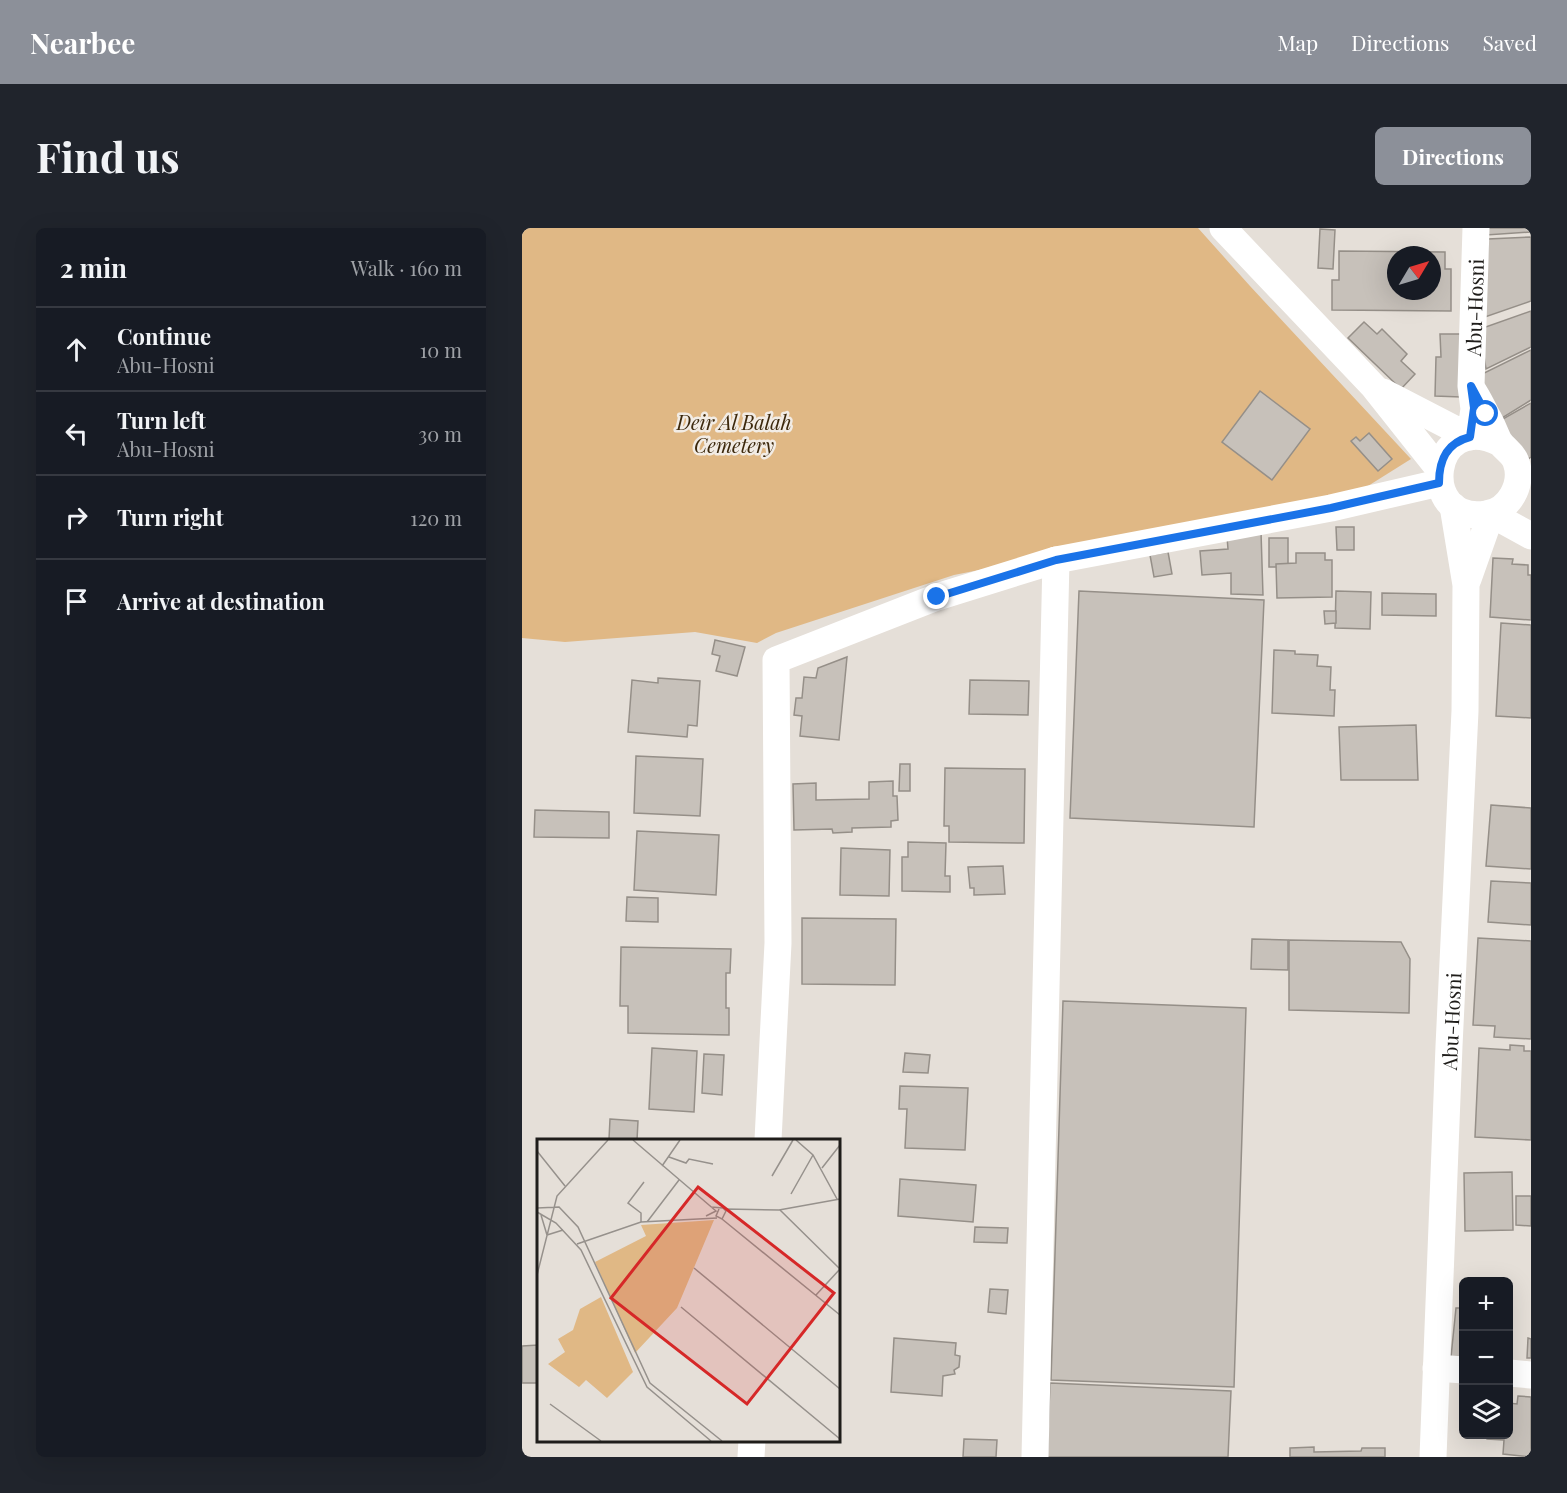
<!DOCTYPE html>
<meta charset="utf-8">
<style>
:root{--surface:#171b24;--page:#20242c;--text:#f1f3f6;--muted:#9ea1a6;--line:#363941;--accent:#8c9099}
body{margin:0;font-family:"Playfair Display",serif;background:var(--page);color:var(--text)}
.controls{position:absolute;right:18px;bottom:18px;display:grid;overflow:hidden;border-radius:9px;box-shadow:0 6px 24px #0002}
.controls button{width:54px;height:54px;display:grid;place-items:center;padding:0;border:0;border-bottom:2px solid var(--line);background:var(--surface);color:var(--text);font:30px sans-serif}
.compass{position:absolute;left:865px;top:18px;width:54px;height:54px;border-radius:50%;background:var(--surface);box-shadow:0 6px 24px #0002;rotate:52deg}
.stop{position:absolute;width:18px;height:18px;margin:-14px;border:4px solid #1a73e8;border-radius:50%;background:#fff}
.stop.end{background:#1a73e8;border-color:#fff;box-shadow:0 2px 6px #0008}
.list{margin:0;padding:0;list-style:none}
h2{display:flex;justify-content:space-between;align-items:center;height:78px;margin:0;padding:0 24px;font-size:26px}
h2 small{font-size:20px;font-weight:400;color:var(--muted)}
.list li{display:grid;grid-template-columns:39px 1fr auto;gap:18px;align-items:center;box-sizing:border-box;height:84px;padding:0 24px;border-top:2px solid var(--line)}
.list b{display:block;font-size:22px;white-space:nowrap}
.list p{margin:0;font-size:20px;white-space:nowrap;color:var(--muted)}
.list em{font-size:20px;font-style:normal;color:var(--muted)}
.icon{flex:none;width:33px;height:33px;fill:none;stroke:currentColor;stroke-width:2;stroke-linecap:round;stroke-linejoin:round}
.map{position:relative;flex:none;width:1009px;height:1229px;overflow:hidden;border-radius:9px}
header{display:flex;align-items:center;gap:36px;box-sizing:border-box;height:84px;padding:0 30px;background:var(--accent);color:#fff}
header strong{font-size:28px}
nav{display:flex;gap:33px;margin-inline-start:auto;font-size:21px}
.intro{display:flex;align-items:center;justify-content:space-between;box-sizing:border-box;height:144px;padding:0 36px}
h1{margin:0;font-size:42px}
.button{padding:15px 27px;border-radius:9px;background:var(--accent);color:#fff;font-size:21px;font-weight:700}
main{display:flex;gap:36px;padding:0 36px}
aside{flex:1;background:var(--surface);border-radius:9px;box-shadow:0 6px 24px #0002}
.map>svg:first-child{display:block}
</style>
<header>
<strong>Nearbee</strong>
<nav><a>Map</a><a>Directions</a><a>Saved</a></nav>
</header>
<div class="intro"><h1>Find us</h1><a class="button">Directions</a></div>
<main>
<aside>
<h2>2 min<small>Walk · 160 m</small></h2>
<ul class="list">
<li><svg class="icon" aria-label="ahead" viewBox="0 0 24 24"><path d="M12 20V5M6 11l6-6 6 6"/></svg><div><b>Continue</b><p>Abu-Hosni</p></div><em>10 m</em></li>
<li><svg class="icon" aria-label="left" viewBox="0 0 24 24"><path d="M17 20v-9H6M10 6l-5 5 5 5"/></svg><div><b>Turn left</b><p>Abu-Hosni</p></div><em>30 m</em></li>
<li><svg class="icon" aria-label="right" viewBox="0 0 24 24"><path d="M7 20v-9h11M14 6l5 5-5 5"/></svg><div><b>Turn right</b></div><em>120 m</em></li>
<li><svg class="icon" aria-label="arrive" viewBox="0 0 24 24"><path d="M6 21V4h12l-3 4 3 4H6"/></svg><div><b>Arrive at destination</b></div></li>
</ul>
</aside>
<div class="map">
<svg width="1009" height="1229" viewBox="0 0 1009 1229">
<rect width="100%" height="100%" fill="#e5dfd8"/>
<polygon fill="#e0b885" points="0,0 676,0 728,58 889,231 830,268 432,347 254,405 235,415 173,404 43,414 0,410"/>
<g fill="#c7c1ba" stroke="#958f88" stroke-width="1.5" fill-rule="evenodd">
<polygon points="964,0 1009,0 1009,4 964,7"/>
<polygon points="798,1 813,2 811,41 796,40"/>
<polygon points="1009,9 1009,73 963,89 966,11"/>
<path d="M817,23L923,24V41H929V83L810,82V52H817ZM874,27H910V63H874Z"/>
<polygon points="1009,83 1009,119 964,141 958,101"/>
<polygon points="842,94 855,106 860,101 885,126 879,133 893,146 879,161 826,110"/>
<polygon points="918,106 941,106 939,169 913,168 914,129 919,129"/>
<polygon points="1009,122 1009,172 972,195 952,150"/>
<polygon points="738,163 788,201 750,252 700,214"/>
<polygon points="1009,175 1009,229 1003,233 979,192"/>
<polygon points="847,205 870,231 856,243 829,213 834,209 838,213"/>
<polygon points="814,299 832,299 832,322 815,322"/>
<polygon points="739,304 741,367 709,366 709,345 680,347 678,323 706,321 705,309"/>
<rect x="747" y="310" width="19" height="29"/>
<polygon points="646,324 650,346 632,349 628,327"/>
<polygon points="774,325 803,325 803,332 810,332 810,369 755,370 754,336 774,335"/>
<polygon points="971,330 991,331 990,336 1006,337 1006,347 1009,347 1009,392 968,389"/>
<polygon points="557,363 742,372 732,599 548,590"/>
<polygon points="814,363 849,364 848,401 813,400"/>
<polygon points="860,365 914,366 914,388 860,387"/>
<polygon points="802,383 814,383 814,395 803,396"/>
<polygon points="979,395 1009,397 1009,490 974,488"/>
<polygon points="193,412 223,419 215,448 194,443 198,428 190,426"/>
<polygon points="752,422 773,423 773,426 796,427 795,438 809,439 808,462 813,462 812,488 750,485"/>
<polygon points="325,429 317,512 278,508 280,488 272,487 274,470 280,470 282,449 294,450 296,440"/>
<polygon points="136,450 178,453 175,498 166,497 165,509 106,504 110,452 136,455"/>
<polygon points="448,452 507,453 506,487 447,486"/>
<polygon points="894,497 896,552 819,552 817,499"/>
<polygon points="114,528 181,531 178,588 112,585"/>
<polygon points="378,536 388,536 388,563 377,563"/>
<polygon points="423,540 503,541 502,615 427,614 427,598 422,598"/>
<polygon points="371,553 371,568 375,568 376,592 369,593 369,599 330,600 330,604 311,605 310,601 272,602 271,556 294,555 294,572 347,571 347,554"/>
<polygon points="969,577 1009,580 1009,641 964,638"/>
<polygon points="13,582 87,584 87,610 12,609"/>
<polygon points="115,603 197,607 194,667 112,662"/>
<polygon points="386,614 424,615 423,648 428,648 428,664 380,663 380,629 386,629"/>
<polygon points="319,620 368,622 367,668 318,667"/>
<polygon points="481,638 483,666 452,667 452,660 448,660 446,639"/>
<polygon points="969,653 1009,655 1009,697 966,694"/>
<polygon points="105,669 136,670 136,694 104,693"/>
<polygon points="280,690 374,691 373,757 280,756"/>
<polygon points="956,710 1009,713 1009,811 972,809 973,798 951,797"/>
<polygon points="730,711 766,712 766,742 729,741"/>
<polygon points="767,712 879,714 888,731 887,785 767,782"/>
<polygon points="99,719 209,721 208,745 204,745 204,780 207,780 207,807 106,805 106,778 98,778"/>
<polygon points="541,773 724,780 712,1159 529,1152"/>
<polygon points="988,817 1002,818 1002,823 1009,823 1009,912 953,909 957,820 988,822"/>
<polygon points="130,820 175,823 172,884 127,881"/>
<polygon points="383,825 408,827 406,845 381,844"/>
<polygon points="182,826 202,827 200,867 180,865"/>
<polygon points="378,858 446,860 443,922 383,920 385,881 377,881"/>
<polygon points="88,891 116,893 115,912 87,911"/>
<polygon points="990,944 991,1002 943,1003 942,945"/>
<polygon points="378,951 454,957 451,994 376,988"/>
<polygon points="994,968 1009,968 1009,998 994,997"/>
<polygon points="453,999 486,1000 485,1015 452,1014"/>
<polygon points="468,1061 486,1062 484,1086 466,1084"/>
<polygon points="934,1080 942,1080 942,1130 929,1129"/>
<polygon points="372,1110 434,1115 433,1127 438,1128 437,1139 432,1142 433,1146 421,1148 420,1168 369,1164"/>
<polygon points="1006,1110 1009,1111 1009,1130 1005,1130"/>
<polygon points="16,1117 16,1155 0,1155 0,1118"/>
<polygon points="528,1155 709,1163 706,1229 525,1229"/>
<polygon points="996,1168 1009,1169 1009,1229 981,1226 982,1212 965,1211 961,1206 987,1206 987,1175 995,1176"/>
<polygon points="442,1211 475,1212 474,1229 441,1229"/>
<polygon points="792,1219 792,1224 839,1223 840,1220 863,1220 863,1229 768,1229 768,1220"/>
</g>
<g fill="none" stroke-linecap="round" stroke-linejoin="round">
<g stroke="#fff" stroke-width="27">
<polyline points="701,0 852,159 917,241"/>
<path id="s1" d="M861,164L948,209L952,181L949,158L954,0"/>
<path d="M952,164C957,172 961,180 965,188C970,196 973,205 977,213C982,221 991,225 994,234C1002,256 987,283 964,286C895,297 907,180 978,215"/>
<polyline points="946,351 969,286 1009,308"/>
<polyline points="246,912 256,715 254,432 415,369 534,332 809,280 917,255"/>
<polyline points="914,1140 942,1142"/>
<polyline points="987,1145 1009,1147"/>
<polyline points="229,1229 230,1212"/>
<polyline points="513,1229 534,332"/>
<path id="s2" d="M911,1229L927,818L943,483L944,357L931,278"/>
</g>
</g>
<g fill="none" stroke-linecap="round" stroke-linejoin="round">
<path stroke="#1a73e8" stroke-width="8" d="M415,369L534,332L809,280L917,255C917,233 924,215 948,209L952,180L949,158L964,186"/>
</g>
<g text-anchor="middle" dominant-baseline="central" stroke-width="5" stroke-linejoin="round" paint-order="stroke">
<g font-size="20" fill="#1f1d1a" stroke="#f2ece5">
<text stroke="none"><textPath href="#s1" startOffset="228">Abu-Hosni</textPath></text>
<text stroke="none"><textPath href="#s2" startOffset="436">Abu-Hosni</textPath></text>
</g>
<g font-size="20" font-style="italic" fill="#3c280c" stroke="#f2ece5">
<text x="212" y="193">Deir Al Balah<tspan x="212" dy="23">Cemetery</tspan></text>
</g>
</g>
<g transform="translate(15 911)">
<rect width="303" height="303" fill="#e5dfd8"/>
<path d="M177,81L140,169L98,214L58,123L109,97L104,86ZM64,158L96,233L70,259L49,241L42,248L11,225L28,213L21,200L36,191L43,170Z" fill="#e0b885"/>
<path fill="none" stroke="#96918c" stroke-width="1.5" d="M96,1L179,72L169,77M259,1L276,16L300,60M0,12L28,47M132,18L149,24L152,20L176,25M125,27L143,1M285,29L303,6M235,37L256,1M254,55L276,16M174,68L186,69L189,72L185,80L179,77L182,70M0,69L22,68L41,88L113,244L185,302M188,70L242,71L303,60M243,71L303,130M0,73L19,84L44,111L110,248L174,302M4,76L10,96L26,91M185,80L303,176M104,83V74L91,64L107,43M110,83L142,41M40,105L104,83L180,79M157,129L303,250M0,136L20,57L71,1M279,156L303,130M144,168L303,300M13,265L64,302"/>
<path fill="#d62828" fill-opacity="0.15" stroke="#d62828" stroke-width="3" d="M161,48L297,154L210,265L74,159Z"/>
<rect width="303" height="303" fill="none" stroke="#1f1d1a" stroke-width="3"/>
</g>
</svg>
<div class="controls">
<button>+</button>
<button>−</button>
<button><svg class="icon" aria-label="layers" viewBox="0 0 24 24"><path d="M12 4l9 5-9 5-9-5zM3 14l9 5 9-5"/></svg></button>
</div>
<svg class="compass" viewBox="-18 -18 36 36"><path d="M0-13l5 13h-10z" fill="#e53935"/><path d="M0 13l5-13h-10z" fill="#9ea1a6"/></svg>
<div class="stop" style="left:964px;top:186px"></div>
<div class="stop end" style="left:415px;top:369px"></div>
</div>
</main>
